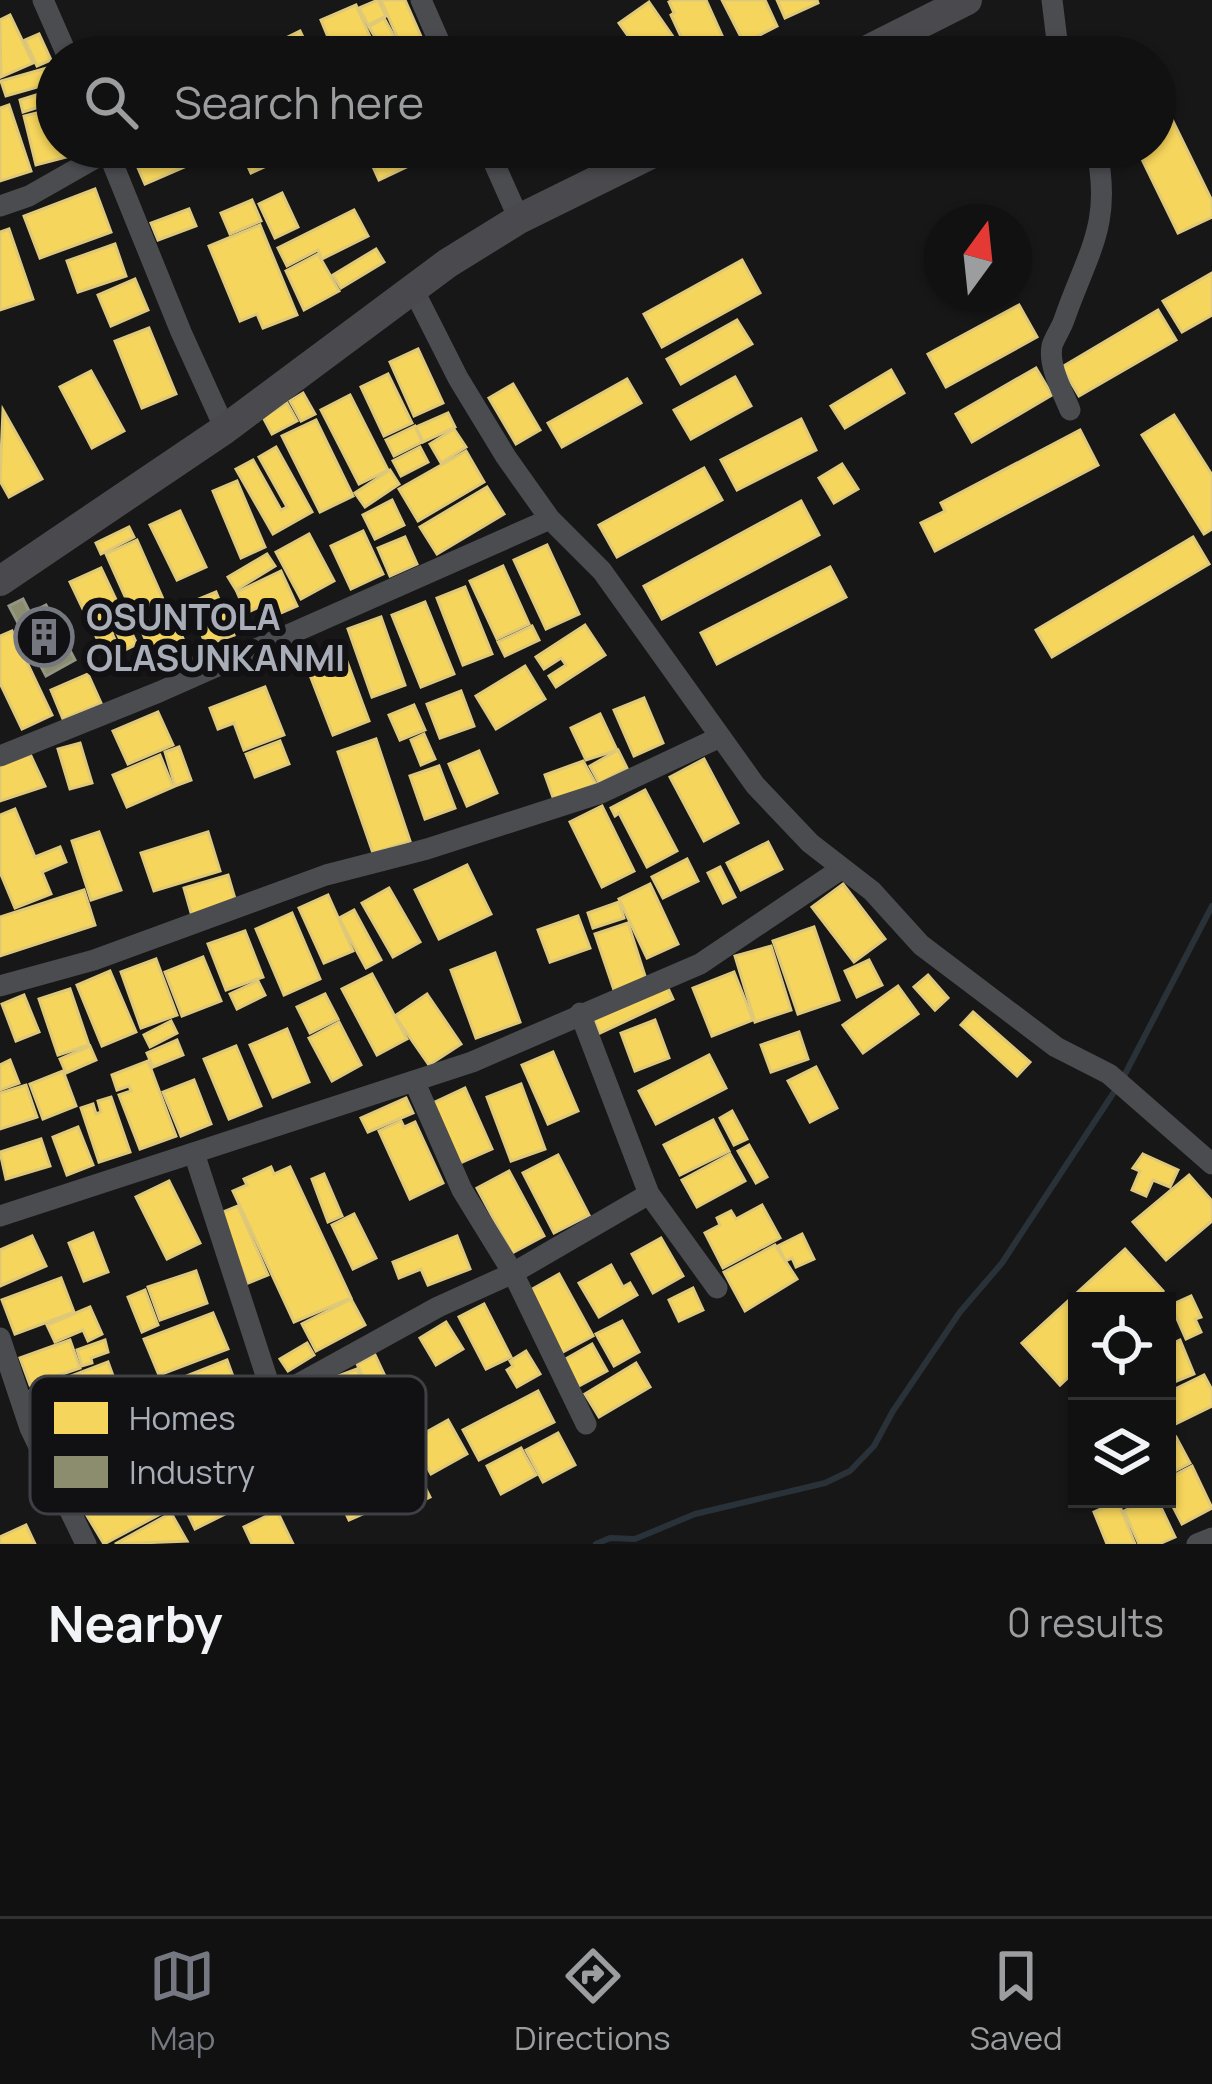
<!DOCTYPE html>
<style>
:root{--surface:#111;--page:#1a1a1a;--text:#f1f3f6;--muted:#9c9d9f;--line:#303131;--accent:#757880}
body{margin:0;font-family:Manrope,sans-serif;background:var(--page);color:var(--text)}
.controls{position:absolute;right:36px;bottom:36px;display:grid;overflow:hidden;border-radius:0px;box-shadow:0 3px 9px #0004}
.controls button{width:108px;height:108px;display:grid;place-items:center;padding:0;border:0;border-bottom:3px solid var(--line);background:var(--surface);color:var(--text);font:60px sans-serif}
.compass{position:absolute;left:924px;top:204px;width:108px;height:108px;border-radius:50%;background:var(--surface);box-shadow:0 3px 9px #0004;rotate:15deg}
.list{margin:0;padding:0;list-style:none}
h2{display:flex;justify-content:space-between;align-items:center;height:156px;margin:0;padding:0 48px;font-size:51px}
h2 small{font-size:39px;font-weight:400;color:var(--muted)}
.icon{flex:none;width:66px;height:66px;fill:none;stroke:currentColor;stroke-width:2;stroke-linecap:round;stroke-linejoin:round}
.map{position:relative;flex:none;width:1212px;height:1544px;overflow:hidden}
.search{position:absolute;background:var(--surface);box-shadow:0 3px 9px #0004;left:36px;right:36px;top:36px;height:132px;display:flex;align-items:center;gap:30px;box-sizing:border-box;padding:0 42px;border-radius:66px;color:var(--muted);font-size:45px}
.sheet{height:372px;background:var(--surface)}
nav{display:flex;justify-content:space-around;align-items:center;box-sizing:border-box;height:168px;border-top:3px solid var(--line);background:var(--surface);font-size:33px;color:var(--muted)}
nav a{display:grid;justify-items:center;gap:6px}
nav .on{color:var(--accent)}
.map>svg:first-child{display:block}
</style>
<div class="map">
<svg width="1212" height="1544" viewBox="0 0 1212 1544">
<rect width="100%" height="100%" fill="#171717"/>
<g fill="#f6d55c" stroke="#dfc978" stroke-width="3">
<polygon points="378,0 386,16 368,25 359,8"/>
<polygon points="381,0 405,0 423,41 403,50"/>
<polygon points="673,0 706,0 724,40 690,56 671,15 674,13 669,2"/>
<polygon points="722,0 765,0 777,26 744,43"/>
<polygon points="777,0 817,0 818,3 785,18"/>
<polygon points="649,2 685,54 680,57 643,57 619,23"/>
<polygon points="356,5 379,57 339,57 343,55 336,39 330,42 321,20"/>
<polygon points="10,15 33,63 1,77 0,20"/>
<polygon points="384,18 401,49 387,57 369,27"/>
<polygon points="300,31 310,52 300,57 247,57"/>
<polygon points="39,34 51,60 37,66 25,40"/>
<polygon points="50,67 55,82 6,96 1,81"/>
<polygon points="49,91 52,103 23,112 20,100"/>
<polygon points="1164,103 1212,201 1212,217 1178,233 1136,147 1155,147 1155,107"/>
<polygon points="9,105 31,171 0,181 0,108"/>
<polygon points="57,108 57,147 81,147 82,153 36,165 24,116"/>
<polygon points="129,147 217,147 219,152 145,184"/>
<polygon points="239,147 266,147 273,163 251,173"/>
<polygon points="364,147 449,147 379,180"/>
<polygon points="95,189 111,232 40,258 24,216"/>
<polygon points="282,193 298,227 275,238 259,204"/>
<polygon points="252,200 261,221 230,234 221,213"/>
<polygon points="189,209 196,226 158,240 151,223"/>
<polygon points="354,210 368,236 322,259 318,250 287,266 278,248"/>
<polygon points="260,225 297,315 263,328 257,314 240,321 209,246"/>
<polygon points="9,229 33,299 0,310 0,232"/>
<polygon points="115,244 126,276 78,292 67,261"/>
<polygon points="376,249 384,262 341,288 333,275"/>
<polygon points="318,254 339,291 304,310 286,271"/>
<polygon points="742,260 760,293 662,347 644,314"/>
<polygon points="1212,273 1212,315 1182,332 1163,301"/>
<polygon points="135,279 148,310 111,326 98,295"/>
<polygon points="1019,305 1037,337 946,387 928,354"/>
<polygon points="1158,310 1176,340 1079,396 1062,367"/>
<polygon points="737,320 752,344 681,384 667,359"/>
<polygon points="149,328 176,394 142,408 115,341"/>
<polygon points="418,349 443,403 414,416 390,362"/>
<polygon points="1036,368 1052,395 972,442 956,414"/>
<polygon points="891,370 904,393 845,428 831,406"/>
<polygon points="91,371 124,431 92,448 60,387"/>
<polygon points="388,374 412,423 384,436 361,387"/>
<polygon points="735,377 751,406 691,439 674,410"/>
<polygon points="627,379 641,403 562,447 548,423"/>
<polygon points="513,384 540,430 516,444 489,398"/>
<polygon points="303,393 315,414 301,421 290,401"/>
<polygon points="350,395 388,470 359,484 321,410"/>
<polygon points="287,403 297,421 272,434 263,417"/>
<polygon points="3,410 42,479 9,497 0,481"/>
<polygon points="448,413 455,427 423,442 416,427"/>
<polygon points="1174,415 1212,475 1212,529 1204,534 1142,435"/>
<polygon points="801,419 816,450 737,490 721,460"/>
<polygon points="316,420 353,496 320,512 282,436"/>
<polygon points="415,426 422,442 394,456 386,440"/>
<polygon points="454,429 466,447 441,463 430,444"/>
<polygon points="1080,430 1098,465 935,551 921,523 945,511 941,503"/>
<polygon points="276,447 312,512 273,534 236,469 253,460 281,510 287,507 259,457"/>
<polygon points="420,447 428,462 401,476 393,461"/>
<polygon points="466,451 484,482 418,521 399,489"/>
<polygon points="842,464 858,489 834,503 819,478"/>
<polygon points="704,468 722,500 617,557 599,525"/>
<polygon points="390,470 399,484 365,507 355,493"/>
<polygon points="237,481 265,547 241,558 213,491"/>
<polygon points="487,487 504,514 437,554 420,527"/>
<polygon points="392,500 404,525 375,539 363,515"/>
<polygon points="801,501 819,535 662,619 644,586"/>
<polygon points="180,511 206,567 177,580 150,525"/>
<polygon points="129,527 134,537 101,554 96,543"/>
<polygon points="363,531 383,574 351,589 331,546"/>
<polygon points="309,534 334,581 301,599 276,552"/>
<polygon points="405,537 417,564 390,576 378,548"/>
<polygon points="1193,537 1209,564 1052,657 1036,630"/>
<polygon points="137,540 163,599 132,612 106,554"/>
<polygon points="547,545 579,614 546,629 514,560"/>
<polygon points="267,554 275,566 236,590 228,577"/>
<polygon points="503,566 529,624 497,639 470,581"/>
<polygon points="830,567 846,597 717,664 701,633"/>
<polygon points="101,568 137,644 125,650 116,631 112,633 117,644 103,651 70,582"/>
<polygon points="281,571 297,606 276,615 270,602 246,613 237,592"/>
<polygon points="465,587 492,654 463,665 437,598"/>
<polygon points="216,592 234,635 206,645 189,603"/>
<polygon points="425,602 454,674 421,687 392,615"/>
<polygon points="171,611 192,659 160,673 139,625"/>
<polygon points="381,617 405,685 372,697 348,629"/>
<polygon points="585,625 605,655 556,687 549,676 566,665 561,658 544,669 536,657"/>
<polygon points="532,626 539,640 505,656 498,642"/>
<polygon points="12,631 52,715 22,729 0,683 0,636"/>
<polygon points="342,648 369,721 333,735 305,662"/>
<polygon points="525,666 545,699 496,729 476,696"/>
<polygon points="88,674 101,703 63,719 51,690"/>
<polygon points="265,687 284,735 244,750 234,723 218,729 210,708"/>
<polygon points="461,691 474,726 440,738 427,704"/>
<polygon points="644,698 663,743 634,756 614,710"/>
<polygon points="414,705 425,730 400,740 389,715"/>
<polygon points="158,712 173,745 128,764 113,731"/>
<polygon points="600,714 617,750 586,760 571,728"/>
<polygon points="424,734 435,759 421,765 411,740"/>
<polygon points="376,739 410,841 373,853 338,752"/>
<polygon points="280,741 289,764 255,777 246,754"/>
<polygon points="80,743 92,783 70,789 58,749"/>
<polygon points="179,747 191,780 175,786 165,752"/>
<polygon points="618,750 627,768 599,783 590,766"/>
<polygon points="479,751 497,793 467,806 449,764"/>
<polygon points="30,754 45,786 0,801 0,765"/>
<polygon points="160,755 173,787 127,807 113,775"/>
<polygon points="704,759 738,823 704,841 670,777"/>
<polygon points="583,761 596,784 554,800 545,775"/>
<polygon points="439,766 455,808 425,819 410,776"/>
<polygon points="645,790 677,851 647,867 619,813 615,816 611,808"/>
<polygon points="602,806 634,871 602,887 570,822"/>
<polygon points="15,809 35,857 60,847 66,862 42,872 51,894 15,908 0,872 0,815"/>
<polygon points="99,832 121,890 91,900 72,841"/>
<polygon points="208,832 220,871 154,891 141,853"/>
<polygon points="768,842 782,869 741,890 727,863"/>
<polygon points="687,859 698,881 663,898 652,877"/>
<polygon points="467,865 491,914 439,939 415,890"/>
<polygon points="720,867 735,897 723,903 708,873"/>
<polygon points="228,875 236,902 192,916 184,888"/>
<polygon points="650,884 678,944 647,958 619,899"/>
<polygon points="843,884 885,939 854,962 812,907"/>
<polygon points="389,888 420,942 393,957 362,903"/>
<polygon points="84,890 95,925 0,956 0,917"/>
<polygon points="328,895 353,951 324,963 299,908"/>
<polygon points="619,902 624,918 593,928 588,913"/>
<polygon points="354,910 381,960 366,968 339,918"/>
<polygon points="292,913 320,979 284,995 256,929"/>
<polygon points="578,916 590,948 550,962 538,930"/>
<polygon points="628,923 646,979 614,990 595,934"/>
<polygon points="814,927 839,1000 798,1014 773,941"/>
<polygon points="245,931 263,977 226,990 208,944"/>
<polygon points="771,946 791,1010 755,1022 735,956"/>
<polygon points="495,953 520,1022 476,1038 451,970"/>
<polygon points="203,957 221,1001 182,1016 165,972"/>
<polygon points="156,959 177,1015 141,1028 121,972"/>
<polygon points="869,960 882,985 857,997 845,971"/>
<polygon points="110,971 136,1032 102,1046 77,985"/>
<polygon points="734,972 753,1020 712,1036 693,988"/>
<polygon points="372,974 407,1039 377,1055 342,989"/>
<polygon points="928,975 948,998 935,1010 914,987"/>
<polygon points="258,981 265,995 237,1009 230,994"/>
<polygon points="666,984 673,999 600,1033 593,1019"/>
<polygon points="898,986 918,1014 863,1053 843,1025"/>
<polygon points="70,989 89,1045 58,1055 39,999"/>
<polygon points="325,994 338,1019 310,1033 297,1007"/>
<polygon points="427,994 461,1044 429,1065 395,1016"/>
<polygon points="24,995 39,1032 16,1041 2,1004"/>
<polygon points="973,1012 1030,1062 1017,1076 961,1025"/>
<polygon points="655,1020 669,1058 635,1071 621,1033"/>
<polygon points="171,1021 177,1033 150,1047 144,1035"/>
<polygon points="339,1022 361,1065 332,1081 309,1038"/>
<polygon points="287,1029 309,1082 273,1097 250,1045"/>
<polygon points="799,1032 808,1059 771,1072 761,1045"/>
<polygon points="177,1040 183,1055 153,1067 147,1053"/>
<polygon points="90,1046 96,1060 66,1073 60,1059"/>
<polygon points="236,1046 261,1106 229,1119 204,1059"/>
<polygon points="553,1052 578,1111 548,1124 522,1065"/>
<polygon points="709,1055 726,1088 656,1124 639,1091"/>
<polygon points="10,1060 19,1083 0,1090 0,1065"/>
<polygon points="148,1061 176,1136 140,1149 119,1095 131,1091 129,1086 117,1090 112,1075"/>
<polygon points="816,1067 837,1108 810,1122 788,1081"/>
<polygon points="63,1071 76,1106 43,1119 30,1084"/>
<polygon points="194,1080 211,1124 181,1136 163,1092"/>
<polygon points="521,1084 545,1149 511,1161 487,1097"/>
<polygon points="26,1085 37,1117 0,1129 0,1093"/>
<polygon points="465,1088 492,1149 460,1163 433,1103"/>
<polygon points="111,1097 130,1152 99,1162 81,1108 93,1104 96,1114 101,1112 98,1101"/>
<polygon points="406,1098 413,1113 368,1132 361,1118"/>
<polygon points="732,1111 747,1139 734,1145 720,1118"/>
<polygon points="713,1120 729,1151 680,1175 664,1145"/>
<polygon points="401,1121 404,1127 415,1122 443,1183 410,1199 379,1131"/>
<polygon points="78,1127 93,1165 67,1175 53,1137"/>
<polygon points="41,1139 50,1166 6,1179 0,1152"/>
<polygon points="749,1145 767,1177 756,1183 738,1151"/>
<polygon points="730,1154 745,1181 697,1207 682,1180"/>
<polygon points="1143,1154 1178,1170 1170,1187 1153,1180 1146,1196 1132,1190 1140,1171 1133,1168"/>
<polygon points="558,1155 589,1215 554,1233 523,1173"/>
<polygon points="271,1167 274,1174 290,1167 351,1298 294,1322 233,1191 247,1185 244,1179"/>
<polygon points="509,1171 544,1236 512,1253 477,1188"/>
<polygon points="324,1174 342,1216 328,1222 312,1179"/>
<polygon points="1189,1175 1212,1201 1212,1221 1166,1260 1133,1222"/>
<polygon points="169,1181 200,1243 167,1259 136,1197"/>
<polygon points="762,1205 780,1238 723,1268 705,1233 720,1225 717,1218 731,1211 736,1219"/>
<polygon points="238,1206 268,1275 248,1283 218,1214"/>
<polygon points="354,1214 376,1258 353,1269 332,1225"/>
<polygon points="93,1233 108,1272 84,1281 69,1243"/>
<polygon points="802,1234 814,1259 796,1267 792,1258 785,1261 778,1246"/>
<polygon points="32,1236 46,1266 0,1286 0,1250"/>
<polygon points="457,1236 470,1269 428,1285 421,1269 399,1278 393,1262"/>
<polygon points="661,1238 683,1276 653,1293 632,1254"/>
<polygon points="775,1245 797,1279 745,1311 724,1272"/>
<polygon points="1125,1249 1163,1291 1152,1301 1077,1301 1077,1369 1060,1385 1022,1343"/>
<polygon points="611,1265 623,1287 630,1283 637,1295 599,1317 579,1283"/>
<polygon points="196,1271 207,1303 160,1320 148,1287"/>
<polygon points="559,1274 593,1336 561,1353 527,1292"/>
<polygon points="61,1278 74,1312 15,1334 2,1300"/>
<polygon points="693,1288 703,1310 679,1321 669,1300"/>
<polygon points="145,1290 158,1325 142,1332 128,1297"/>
<polygon points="1191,1296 1201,1317 1195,1319 1201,1332 1186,1339 1171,1305"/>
<polygon points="351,1299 365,1325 316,1351 302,1324"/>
<polygon points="484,1304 511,1357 486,1369 459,1317"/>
<polygon points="90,1307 102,1334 88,1341 83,1330 55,1342 47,1325"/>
<polygon points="213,1313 228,1349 159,1375 144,1339"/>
<polygon points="622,1321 639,1352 614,1366 596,1334"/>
<polygon points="446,1322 463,1349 436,1365 420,1338"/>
<polygon points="70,1340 80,1368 30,1385 20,1358"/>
<polygon points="105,1340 108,1352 91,1358 92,1363 82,1366 77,1350"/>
<polygon points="1180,1340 1194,1374 1167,1385 1167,1346"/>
<polygon points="307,1343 314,1355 288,1371 280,1359"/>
<polygon points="592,1344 607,1371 577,1387 562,1361"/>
<polygon points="526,1351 540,1374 517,1387 507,1370 513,1366 510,1361"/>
<polygon points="375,1355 407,1423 389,1432 357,1364"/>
<polygon points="227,1360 238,1390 177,1413 166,1384"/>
<polygon points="108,1362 120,1395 39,1426 26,1393"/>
<polygon points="636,1363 650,1387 599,1417 585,1394"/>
<polygon points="357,1369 382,1432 364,1439 346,1392 339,1395 333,1378"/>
<polygon points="1204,1375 1212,1390 1212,1406 1167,1428 1167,1393"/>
<polygon points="538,1391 554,1422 479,1460 463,1430"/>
<polygon points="448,1420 467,1454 431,1474 412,1440"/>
<polygon points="558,1433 575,1465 543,1482 526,1450"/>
<polygon points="1176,1437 1190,1463 1167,1475 1167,1442"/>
<polygon points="402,1442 430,1497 401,1511 373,1456"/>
<polygon points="521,1448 536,1475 501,1494 487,1466"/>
<polygon points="370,1463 388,1503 349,1520 331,1481"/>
<polygon points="1192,1466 1212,1508 1182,1524 1167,1495 1167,1479"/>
<polygon points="150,1482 168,1510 104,1544 86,1514 94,1509 97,1514"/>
<polygon points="218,1488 229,1512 195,1529 186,1510"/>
<polygon points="1117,1499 1135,1544 1107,1544 1094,1512 1101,1509 1099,1504"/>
<polygon points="1150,1499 1157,1499 1175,1537 1159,1544 1139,1544 1124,1511"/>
<polygon points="277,1511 293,1544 252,1544 244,1527"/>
<polygon points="171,1513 187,1541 115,1544"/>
<polygon points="26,1525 35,1544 0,1544 0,1537"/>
</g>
<polygon fill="#8c8c6e" stroke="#949684" stroke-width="3" points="23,599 30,613 46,605 75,660 46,676 9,606"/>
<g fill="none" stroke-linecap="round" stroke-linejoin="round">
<g stroke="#2a3239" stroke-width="6">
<polyline points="1123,1078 1212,906"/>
<polyline points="596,1544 610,1538 635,1539 695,1514 825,1483 850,1471 874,1446 893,1411 960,1312 1002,1263 1116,1089"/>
</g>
<g stroke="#4b4c50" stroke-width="21">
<polyline points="43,0 68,57"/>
<polyline points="421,0 446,57"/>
<polyline points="1052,0 1059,57"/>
<polyline points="106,147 181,332 225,429"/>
<polyline points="487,147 519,219"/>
<polyline points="0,206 29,196 108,151"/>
<polyline points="412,287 458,378 506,457 550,519 602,571 755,785 810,843 872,891 921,945 1056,1047 1109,1074 1212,1164"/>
<path d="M1070,410C1063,392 1048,366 1052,346C1054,338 1061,329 1064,320C1088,251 1113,224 1096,147"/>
<polyline points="0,756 159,692 550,519"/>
<polyline points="0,986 94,960 326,875 427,849 601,793 718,738"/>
<polyline points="580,1013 649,1194 717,1288"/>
<polyline points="415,1083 462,1190 513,1273 586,1424"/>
<polyline points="194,1153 273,1397"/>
<polyline points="0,1216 472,1062 700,964 841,869"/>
<polyline points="0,1338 30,1428 86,1544"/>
<polyline points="64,1495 213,1431 438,1307 513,1273 649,1194"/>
<polyline points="1197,1544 1212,1538"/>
</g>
<g stroke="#4a4a4e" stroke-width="30">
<polyline points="854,57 967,0"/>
<polyline points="0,581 225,429 448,263 519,219 665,147"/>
</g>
</g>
<defs>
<symbol id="building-ring" viewBox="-11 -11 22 22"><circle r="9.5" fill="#111113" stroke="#757880" stroke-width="1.5"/><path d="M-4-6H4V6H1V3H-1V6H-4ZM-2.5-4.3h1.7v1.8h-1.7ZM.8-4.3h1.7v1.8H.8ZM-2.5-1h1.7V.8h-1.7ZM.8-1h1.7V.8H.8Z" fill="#757880"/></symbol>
</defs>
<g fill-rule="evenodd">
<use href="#building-ring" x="11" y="604" width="66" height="66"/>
</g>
<g text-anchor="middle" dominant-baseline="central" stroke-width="12" stroke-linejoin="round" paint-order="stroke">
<g font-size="36" font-weight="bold" fill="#a8adb8" stroke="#111113" text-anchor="start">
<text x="86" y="616">OSUNTOLA<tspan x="86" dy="41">OLASUNKANMI</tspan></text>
</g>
</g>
<rect x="30" y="1376" width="396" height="138" rx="18" fill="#111113" stroke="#3e4045" stroke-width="3"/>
<rect x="54" y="1402" width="54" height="32" fill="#f6d55c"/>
<rect x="54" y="1456" width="54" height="32" fill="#8c8c6e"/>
<g font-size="33" fill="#a8adb8">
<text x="129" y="1430">Homes</text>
<text x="129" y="1484">Industry</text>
</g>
</svg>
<div class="controls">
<button><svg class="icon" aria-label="locate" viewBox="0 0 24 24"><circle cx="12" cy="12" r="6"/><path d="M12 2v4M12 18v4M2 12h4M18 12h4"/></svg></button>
<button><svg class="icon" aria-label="layers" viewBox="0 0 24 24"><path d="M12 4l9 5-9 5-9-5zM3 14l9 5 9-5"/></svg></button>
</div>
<svg class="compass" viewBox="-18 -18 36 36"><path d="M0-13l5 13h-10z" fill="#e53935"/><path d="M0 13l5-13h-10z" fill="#9c9d9f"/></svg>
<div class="search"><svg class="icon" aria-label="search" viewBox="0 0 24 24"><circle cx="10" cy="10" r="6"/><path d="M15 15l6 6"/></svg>Search here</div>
</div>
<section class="sheet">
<h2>Nearby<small>0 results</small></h2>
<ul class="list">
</ul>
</section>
<nav>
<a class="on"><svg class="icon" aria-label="map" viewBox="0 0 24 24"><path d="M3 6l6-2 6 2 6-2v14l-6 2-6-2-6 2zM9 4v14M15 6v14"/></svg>Map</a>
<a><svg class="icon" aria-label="directions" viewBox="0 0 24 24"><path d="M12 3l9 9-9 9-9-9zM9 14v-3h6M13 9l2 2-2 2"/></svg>Directions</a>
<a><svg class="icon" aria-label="saved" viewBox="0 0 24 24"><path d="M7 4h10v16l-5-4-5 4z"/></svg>Saved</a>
</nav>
